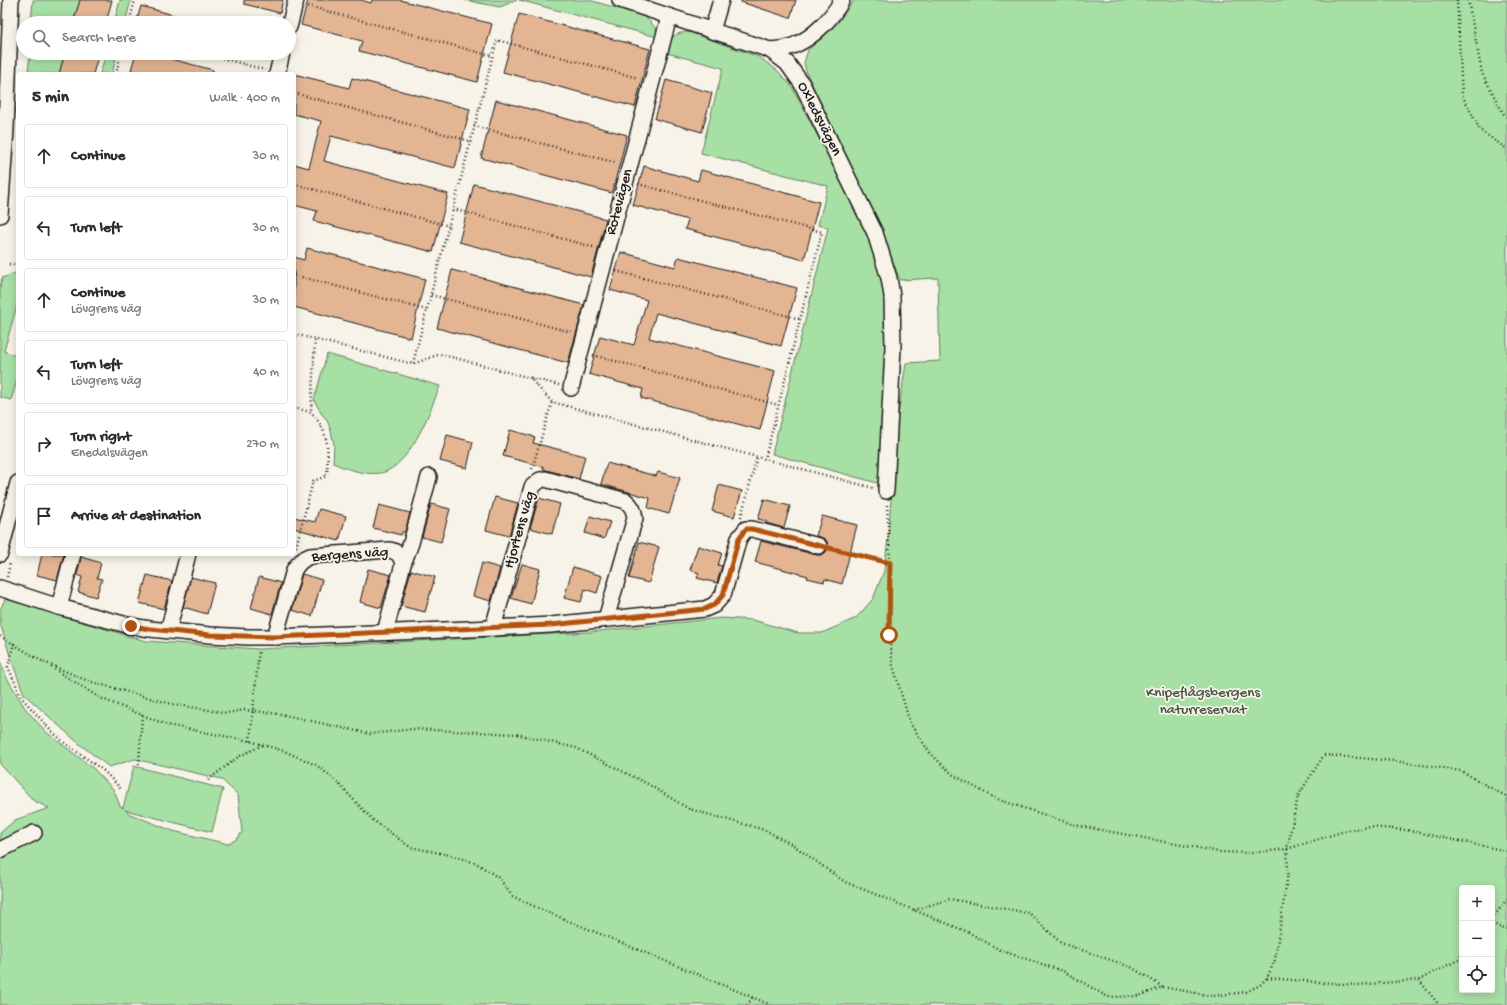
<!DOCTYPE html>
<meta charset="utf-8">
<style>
:root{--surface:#fff;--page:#f2f2f3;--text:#2b2b33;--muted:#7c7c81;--line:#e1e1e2}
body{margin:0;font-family:"Gochi Hand",sans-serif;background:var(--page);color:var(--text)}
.controls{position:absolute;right:12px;bottom:12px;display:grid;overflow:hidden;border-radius:4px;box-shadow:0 2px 10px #0003}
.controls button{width:36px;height:36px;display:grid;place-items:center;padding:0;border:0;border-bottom:1px solid var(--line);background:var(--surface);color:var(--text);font:20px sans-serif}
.stop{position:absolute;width:12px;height:12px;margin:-9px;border:3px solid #b45309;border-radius:50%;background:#fff}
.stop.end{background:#b45309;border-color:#fff;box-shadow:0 1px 4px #0008}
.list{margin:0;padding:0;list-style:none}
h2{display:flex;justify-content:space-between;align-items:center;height:52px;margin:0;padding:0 16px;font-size:17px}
h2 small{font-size:13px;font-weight:400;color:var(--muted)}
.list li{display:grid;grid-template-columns:26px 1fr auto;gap:12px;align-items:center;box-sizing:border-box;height:64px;margin:0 8px 8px;padding:0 8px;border:1px solid var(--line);border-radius:4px}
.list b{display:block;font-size:15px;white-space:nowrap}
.list p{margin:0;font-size:13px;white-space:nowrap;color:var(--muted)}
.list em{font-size:13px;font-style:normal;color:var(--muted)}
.icon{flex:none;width:22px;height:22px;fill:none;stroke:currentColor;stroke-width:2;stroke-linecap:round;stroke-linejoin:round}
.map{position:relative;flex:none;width:1507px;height:1005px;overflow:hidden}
.search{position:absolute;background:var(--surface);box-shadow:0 2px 10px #0003;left:16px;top:16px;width:280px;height:44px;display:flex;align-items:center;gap:10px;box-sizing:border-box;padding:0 14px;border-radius:22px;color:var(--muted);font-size:15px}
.panel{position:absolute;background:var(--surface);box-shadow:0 2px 10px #0003;left:16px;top:72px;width:280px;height:484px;border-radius:4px}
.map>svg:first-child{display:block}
</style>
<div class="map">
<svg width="1507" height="1005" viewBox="0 0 1507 1005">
<rect width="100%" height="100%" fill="#f7f3e8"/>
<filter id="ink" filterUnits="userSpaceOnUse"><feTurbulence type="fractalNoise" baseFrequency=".025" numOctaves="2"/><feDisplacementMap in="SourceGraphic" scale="8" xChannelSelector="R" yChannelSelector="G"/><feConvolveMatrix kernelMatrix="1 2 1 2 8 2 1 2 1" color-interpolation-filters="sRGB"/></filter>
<g filter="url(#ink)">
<g fill="#a7e0a4" stroke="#627e60" fill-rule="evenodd">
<polygon points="33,0 80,0 73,23 31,23"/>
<polygon points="120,0 131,0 125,23 114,23"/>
<polygon points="464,0 517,0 500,7"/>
<polygon points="519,0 589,0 644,16 656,28 657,37"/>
<path d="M854,0H1507V1005H0V833L15,820L49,808L34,801L0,764V661L7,678L25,708L46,732L93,768L114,790L120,806L123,808L134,766L223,789L212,832L125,810L130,814L173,831L228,844L237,839L242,832L238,795L221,779L135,759L109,767L77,742L24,694L10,656L0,623V610L5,599L146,641L259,649L590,632L721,618L753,620L798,633H822L856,618L873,599L884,571L888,538L897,422L906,363L940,361L938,278L900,280L874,213L807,74L804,63L808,50L837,24ZM1462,888H1492V990H1462Z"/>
<path d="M689,32L759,57L778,71L792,87L848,193L871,241L880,265L884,294L888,362L881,484L772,454L828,228L818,225L828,186L701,153L723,68L667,53C670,38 672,33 689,32Z"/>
<polygon points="30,53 65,53 59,74 28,74"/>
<polygon points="106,53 117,53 112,74 100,74"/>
<polygon points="18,272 18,302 4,351 18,357 18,377 11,400 0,397 0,287 2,278"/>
<path d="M327,354L440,386C430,411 413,459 387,471C373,478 346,469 333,463L334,445L331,431L327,420L321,413L314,400Z"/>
</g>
<g fill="#e3b593" stroke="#1c1c1c">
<polygon points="80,0 112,0 106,23 73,23"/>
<polygon points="244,0 283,0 280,13 244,4"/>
<polygon points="308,0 361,0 371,3 372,0 400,0 492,24 477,82 359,51 362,41 301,25"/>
<polygon points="741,0 796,0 790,18 741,2"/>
<polygon points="141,6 188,19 188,23 136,23"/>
<polygon points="519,14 650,49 635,107 503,72"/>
<polygon points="65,53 99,53 93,74 59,74"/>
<polygon points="136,53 148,53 213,70 213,74 145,74 131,70"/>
<polygon points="294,74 349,88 352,78 470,109 455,168 331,136 324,161 448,194 433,252 314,221 317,211 294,205 294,164 309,168 321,121 294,114"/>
<polygon points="666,80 712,93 702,132 655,119"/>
<polygon points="496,100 627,135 612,193 481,158"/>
<polygon points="644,166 698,181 701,170 819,202 804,260 685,229 688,220 633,205"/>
<polygon points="474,184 606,219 591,277 459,242"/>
<polygon points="307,248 425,279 411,338 294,307 294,257 304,260"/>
<polygon points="621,252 675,267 678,257 797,288 781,346 656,313 649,338 775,371 760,430 641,398 643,389 589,374 600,336 634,345 647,300 610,290"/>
<polygon points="452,270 584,305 568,363 437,328"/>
<polygon points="510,430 535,437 533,443 585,456 579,479 543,469 544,467 503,456"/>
<polygon points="447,435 473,442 467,468 440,461"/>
<polygon points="607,463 656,476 658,472 680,478 669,514 648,508 650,498 601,484"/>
<polygon points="719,485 742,491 734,517 712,511"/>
<polygon points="495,497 518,503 509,536 486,530"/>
<polygon points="539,498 560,504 552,534 530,528"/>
<polygon points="764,499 790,506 784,528 766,523 766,521 758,519"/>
<polygon points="431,504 450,509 441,542 422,537"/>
<polygon points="379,505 410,513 405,532 402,532 401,535 373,528"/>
<polygon points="319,509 346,516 339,541 294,528 294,517 315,522"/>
<polygon points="590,516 610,522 604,539 585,533"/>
<polygon points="822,516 857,525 842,584 825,579 824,582 807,578 808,576 755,562 761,541 817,555 821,555 825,553 828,549 828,543 825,539 816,536"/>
<polygon points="639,542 659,547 649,583 629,578"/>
<polygon points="698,546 722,553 718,565 722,566 717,583 697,578 699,573 690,570"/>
<polygon points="42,554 64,554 57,580 37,575"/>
<polygon points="81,557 101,563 97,578 102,579 96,597 78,592 82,577 77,575"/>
<polygon points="482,563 500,568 491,601 473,596"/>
<polygon points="522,564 540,569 531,604 511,598"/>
<polygon points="573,567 602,576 597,593 585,589 581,602 564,598"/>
<polygon points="368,569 391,575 381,608 360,602"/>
<polygon points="411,570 435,577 425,612 401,606"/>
<polygon points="302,574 322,580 312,616 292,610"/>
<polygon points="147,575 172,581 164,609 139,603"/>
<polygon points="191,577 215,583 207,614 183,607"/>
<polygon points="259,577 281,583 272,614 251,608"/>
</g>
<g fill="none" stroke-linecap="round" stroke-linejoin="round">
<defs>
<g id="minor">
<polyline points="620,0 770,50 787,63 802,84 875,233 889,278 892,296 893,347 886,491"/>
<polyline points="289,27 296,0"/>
<polyline points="712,31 721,0"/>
<path d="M770,50C778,49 787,49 795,45C814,37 832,18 842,0"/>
<polyline points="277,74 282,53"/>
<polyline points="0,215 6,129 11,0"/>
<polyline points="571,388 669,17"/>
<polyline points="0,554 18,483"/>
<polyline points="403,564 411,543 429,477"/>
<polyline points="0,588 59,607 131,626 150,629 210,635 248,637 275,637 493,628 551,625 705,609 714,605 723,595 739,538 746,529 752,529 819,546"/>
<polyline points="59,607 73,554"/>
<path d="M493,628L532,487L540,480L545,479L626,501C632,506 634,510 635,518L606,619"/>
<polyline points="168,631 188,554"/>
<path d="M275,637L294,570C298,563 302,559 310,556L389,550C398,551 401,556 403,564L385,632"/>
<polyline points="0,850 34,833"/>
</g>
</defs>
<use href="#minor" stroke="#1c1c1c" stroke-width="18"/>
<g stroke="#1c1c1c" stroke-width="2.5" stroke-dasharray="1 3" stroke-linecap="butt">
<polyline points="1457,0 1462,95 1480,130 1507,149"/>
<polyline points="1468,0 1482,73 1503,113 1507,117"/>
<polyline points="308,6 492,56"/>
<polyline points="129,23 135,0"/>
<polyline points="203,53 265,70"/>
<polyline points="116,74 121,53"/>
<polyline points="294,93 470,141"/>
<polyline points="474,126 617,163"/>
<polyline points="294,184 449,226"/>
<polyline points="638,184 822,232 765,459"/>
<polyline points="453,209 593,247"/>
<polyline points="9,264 18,265"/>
<polyline points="616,271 800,319"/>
<polyline points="294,275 427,310"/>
<polyline points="431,295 571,332"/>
<polyline points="294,334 413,364 440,354 530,378 552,402 873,488"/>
<polyline points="593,355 778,405"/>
<polyline points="413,363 497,40 638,78"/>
<polyline points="531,378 559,385"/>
<polyline points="294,408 311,412 315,339"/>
<polyline points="532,469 552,402"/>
<polyline points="887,505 890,563 889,635 893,666 910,723 930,753 952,774 994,798 1075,825 1219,852 1251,853 1287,849 1348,830 1370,827 1406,830 1507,851"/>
<polyline points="741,517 757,457"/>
<path d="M296,547L313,481L327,476C328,448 330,433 311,412"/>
<polyline points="831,549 890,563"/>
<polyline points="7,577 10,564"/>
<polyline points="0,636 45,663"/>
<polyline points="14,643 8,667 22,698 52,732 66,744 104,771 121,789"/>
<polyline points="44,662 88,681 172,704 227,713 245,710 280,714 370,734 412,729 517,734 576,748 646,783 689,809 765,830 793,845 845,882 968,932 1002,951 1063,971 1108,997 1139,996 1163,987 1212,996 1246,992 1260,985 1267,978 1275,960 1288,872 1287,849 1298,796 1324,755 1395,761 1461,771 1507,797"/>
<polyline points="51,667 100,698 167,725 250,741 284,751 316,765 333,778 373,820 410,847 450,855 476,863 499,878 512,896 540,909 771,1005"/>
<polyline points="250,741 259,650"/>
<polyline points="139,764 142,715"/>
<polyline points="208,780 238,757 263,745"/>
<polyline points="914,910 950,899 1029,913 1061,943 1131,967 1163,987"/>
<polyline points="1492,919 1507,899"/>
<polyline points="1492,923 1504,929 1507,929"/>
<polyline points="1267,978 1356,985 1419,980 1458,960 1462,955"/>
<polyline points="1419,980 1439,1005"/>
<polyline points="747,1005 753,997"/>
</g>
<use href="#minor" stroke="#f7f3e8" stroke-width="15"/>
</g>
</g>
<g fill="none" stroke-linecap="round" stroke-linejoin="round" filter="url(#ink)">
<polyline stroke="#b45309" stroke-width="5" points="131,626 150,629 210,635 275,637 551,625 705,609 714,605 723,595 739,538 746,529 752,529 890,563 889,635"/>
</g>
<g text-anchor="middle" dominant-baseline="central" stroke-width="3.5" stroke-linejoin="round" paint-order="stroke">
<g font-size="15" fill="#1c1c1c" stroke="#f7f3e8">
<text transform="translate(819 119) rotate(63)">Oxledsvägen</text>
<text transform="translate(620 202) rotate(-75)">Rotevägen</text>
<text transform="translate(520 530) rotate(-74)">Hjortens väg</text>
<text transform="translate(350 555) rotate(-4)">Bergens väg</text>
</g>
<g font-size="15" fill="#465745" stroke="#f7f3e8">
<text x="1203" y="693">Knipeflågsbergens<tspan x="1203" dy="17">naturreservat</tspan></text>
</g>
</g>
</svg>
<div class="controls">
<button>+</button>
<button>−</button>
<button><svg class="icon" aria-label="locate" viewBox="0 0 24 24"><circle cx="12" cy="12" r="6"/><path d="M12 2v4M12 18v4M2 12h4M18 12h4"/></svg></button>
</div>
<div class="stop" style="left:889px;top:635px"></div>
<div class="stop end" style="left:131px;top:626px"></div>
<div class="search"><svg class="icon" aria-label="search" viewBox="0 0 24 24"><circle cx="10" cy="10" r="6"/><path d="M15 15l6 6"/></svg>Search here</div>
<section class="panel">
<h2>5 min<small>Walk · 400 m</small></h2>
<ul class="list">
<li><svg class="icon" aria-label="ahead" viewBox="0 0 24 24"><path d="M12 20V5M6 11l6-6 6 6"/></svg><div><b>Continue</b></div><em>30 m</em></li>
<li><svg class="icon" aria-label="left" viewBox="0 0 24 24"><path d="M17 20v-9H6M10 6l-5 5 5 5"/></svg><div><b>Turn left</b></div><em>30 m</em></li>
<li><svg class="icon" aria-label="ahead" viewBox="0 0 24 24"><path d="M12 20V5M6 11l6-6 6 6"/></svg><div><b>Continue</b><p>Lövgrens väg</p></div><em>30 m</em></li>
<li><svg class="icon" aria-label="left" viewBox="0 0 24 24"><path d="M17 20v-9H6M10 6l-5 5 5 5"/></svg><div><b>Turn left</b><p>Lövgrens väg</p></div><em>40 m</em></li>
<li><svg class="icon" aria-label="right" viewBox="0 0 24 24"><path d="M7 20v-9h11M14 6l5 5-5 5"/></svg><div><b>Turn right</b><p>Enedalsvägen</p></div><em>270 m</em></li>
<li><svg class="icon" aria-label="arrive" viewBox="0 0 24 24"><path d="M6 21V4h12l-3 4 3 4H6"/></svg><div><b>Arrive at destination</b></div></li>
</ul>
</section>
</div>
